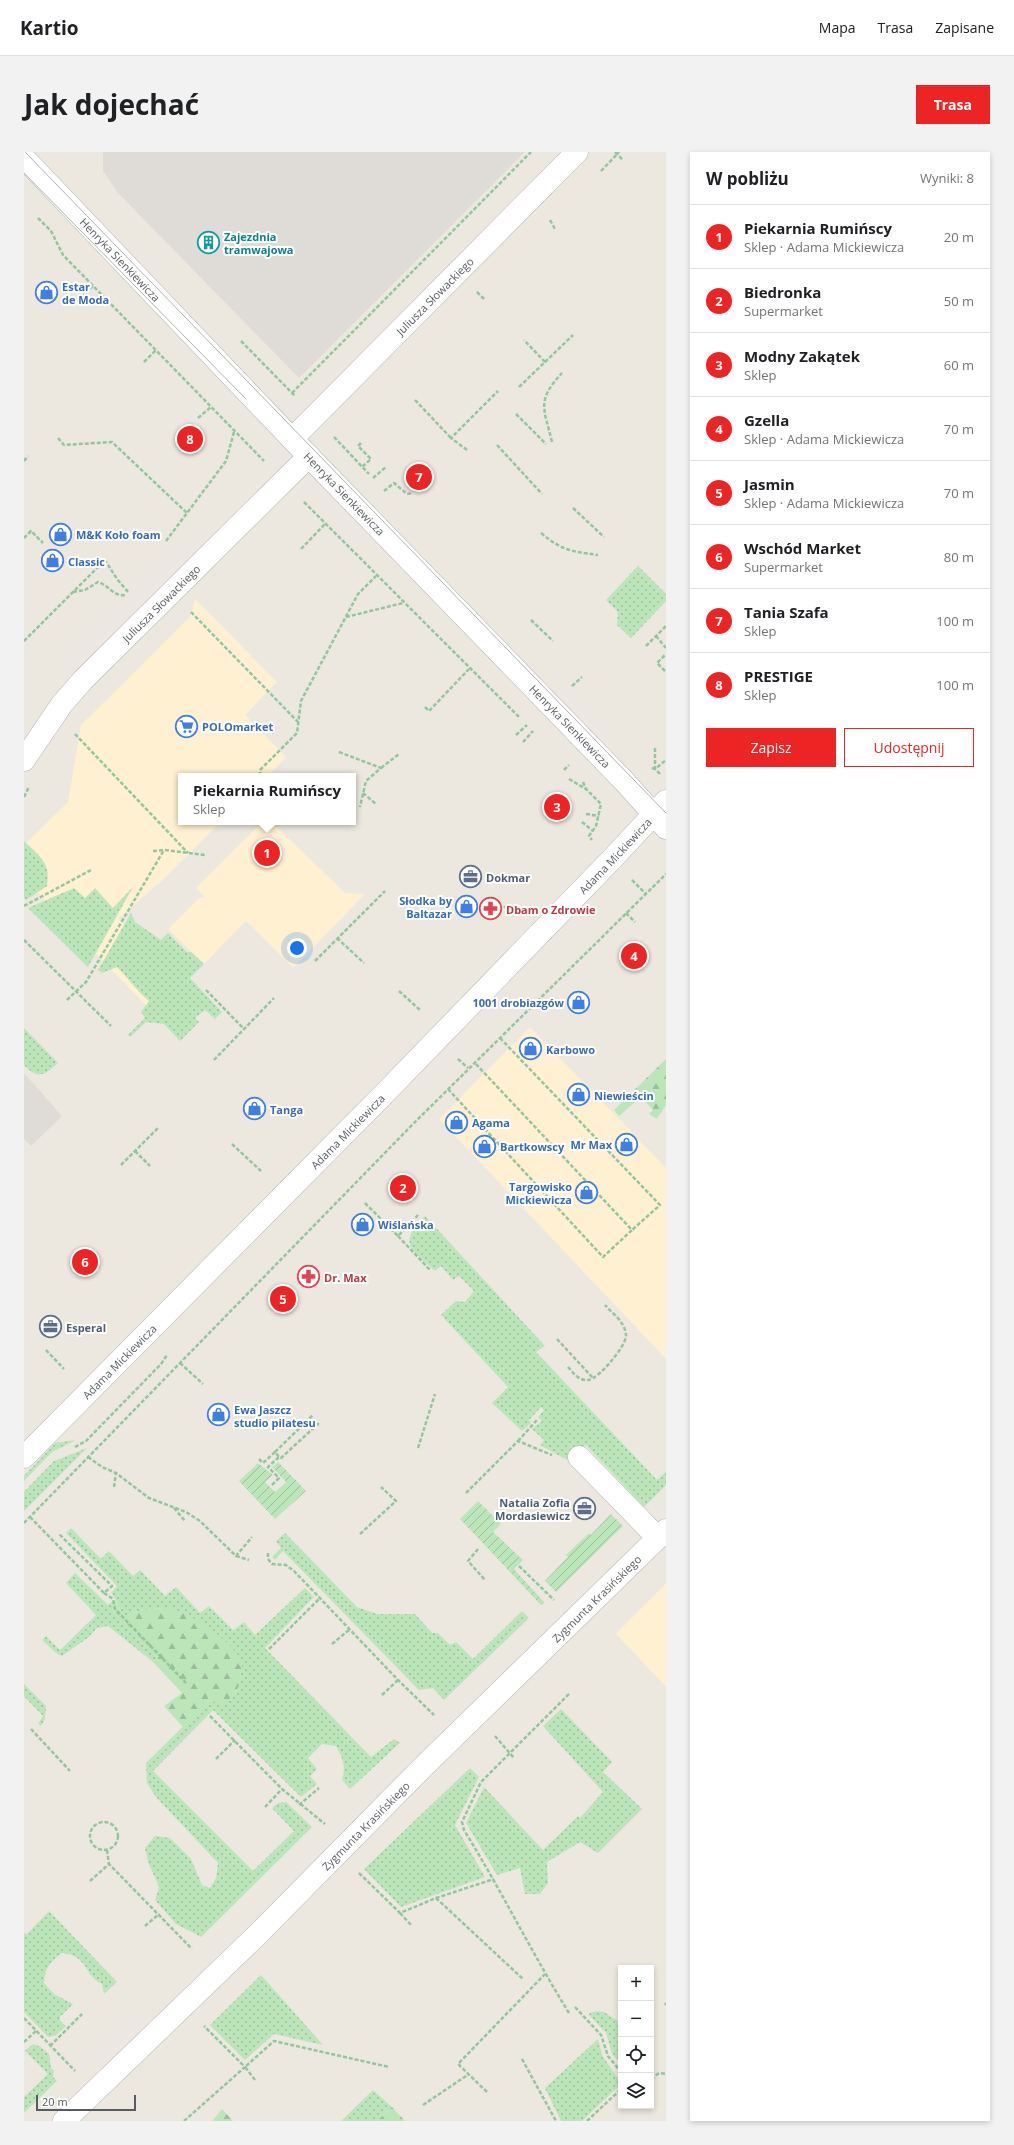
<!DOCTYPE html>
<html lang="pl">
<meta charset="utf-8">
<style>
:root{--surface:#fff;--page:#f2f2f2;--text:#202124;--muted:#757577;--line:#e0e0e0;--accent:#ed2424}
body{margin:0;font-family:"Open Sans",sans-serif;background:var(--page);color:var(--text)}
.controls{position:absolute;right:12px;bottom:12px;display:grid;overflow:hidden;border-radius:0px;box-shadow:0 2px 6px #0003}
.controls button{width:36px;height:36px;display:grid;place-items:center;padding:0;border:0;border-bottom:1px solid var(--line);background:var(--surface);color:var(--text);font:20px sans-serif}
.scale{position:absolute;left:12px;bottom:10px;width:100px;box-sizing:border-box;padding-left:4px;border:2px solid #585c61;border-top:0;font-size:11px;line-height:14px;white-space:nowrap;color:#585c61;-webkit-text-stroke:3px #fff;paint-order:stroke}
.you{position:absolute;left:273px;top:796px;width:14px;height:14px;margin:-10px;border:3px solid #fff;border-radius:50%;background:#1a73e8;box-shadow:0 0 0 6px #1a73e833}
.badge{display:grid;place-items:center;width:26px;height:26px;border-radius:50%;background:var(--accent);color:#fff;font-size:13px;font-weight:700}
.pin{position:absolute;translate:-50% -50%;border:2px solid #fff;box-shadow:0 1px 4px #0006}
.popup{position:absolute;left:154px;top:621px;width:178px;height:52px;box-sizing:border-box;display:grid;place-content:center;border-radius:0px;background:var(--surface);filter:drop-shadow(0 1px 3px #0005);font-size:13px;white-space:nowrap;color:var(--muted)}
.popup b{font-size:15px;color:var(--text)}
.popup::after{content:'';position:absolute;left:50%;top:100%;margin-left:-8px;border:8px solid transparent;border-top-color:var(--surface)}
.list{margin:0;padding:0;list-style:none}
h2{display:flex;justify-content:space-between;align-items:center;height:52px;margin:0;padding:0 16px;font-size:17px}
h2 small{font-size:13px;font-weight:400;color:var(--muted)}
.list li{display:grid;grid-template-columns:26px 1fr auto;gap:12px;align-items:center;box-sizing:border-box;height:64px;padding:0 16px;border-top:1px solid var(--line)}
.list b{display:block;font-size:15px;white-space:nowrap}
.list p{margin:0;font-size:13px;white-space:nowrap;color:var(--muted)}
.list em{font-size:13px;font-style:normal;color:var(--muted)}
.actions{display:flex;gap:8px;padding:12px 16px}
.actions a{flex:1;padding:9px 0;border:1px solid var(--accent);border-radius:0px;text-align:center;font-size:14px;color:var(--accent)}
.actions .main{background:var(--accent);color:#fff}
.icon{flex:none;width:22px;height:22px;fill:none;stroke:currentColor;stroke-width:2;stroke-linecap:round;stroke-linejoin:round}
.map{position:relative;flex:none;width:642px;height:1969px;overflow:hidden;border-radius:0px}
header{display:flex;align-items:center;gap:24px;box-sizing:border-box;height:56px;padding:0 20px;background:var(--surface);border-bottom:1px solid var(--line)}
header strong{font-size:19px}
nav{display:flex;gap:22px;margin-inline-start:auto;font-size:14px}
.intro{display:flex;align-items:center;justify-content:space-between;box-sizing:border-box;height:96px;padding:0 24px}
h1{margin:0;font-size:28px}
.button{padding:10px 18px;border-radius:0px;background:var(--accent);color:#fff;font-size:14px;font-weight:700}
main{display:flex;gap:24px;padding:0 24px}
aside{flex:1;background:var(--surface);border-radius:0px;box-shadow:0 2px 6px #0003}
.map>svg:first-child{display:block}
</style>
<header>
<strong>Kartio</strong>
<nav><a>Mapa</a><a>Trasa</a><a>Zapisane</a></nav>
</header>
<div class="intro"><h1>Jak dojechać</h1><a class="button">Trasa</a></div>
<main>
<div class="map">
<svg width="642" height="1969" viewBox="0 0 642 1969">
<defs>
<pattern id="grass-dots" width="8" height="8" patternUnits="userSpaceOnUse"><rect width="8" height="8" fill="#bde5ba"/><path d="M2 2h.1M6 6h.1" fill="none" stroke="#9cbd9b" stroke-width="1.8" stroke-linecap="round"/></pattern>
<pattern id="forest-firs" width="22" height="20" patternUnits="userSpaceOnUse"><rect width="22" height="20" fill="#bde5ba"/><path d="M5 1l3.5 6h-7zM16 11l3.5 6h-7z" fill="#9cbd9b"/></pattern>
<pattern id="garden-furrows" width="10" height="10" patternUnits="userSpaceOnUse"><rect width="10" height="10" fill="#bde5ba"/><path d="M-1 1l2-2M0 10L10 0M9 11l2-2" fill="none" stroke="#9cbd9b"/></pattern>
</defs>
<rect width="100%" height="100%" fill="#ece8df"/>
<g fill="#fef0d1">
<polygon points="171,447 253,530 221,563 262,605 244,624 157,624 157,670 197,670 141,726 94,767 162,830 130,862 0,726 0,693 44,650 57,573 166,465"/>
<polygon points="238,670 248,670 321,741 341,742 269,816 222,769 180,812 144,777 175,746 181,745 172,736"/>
<polygon points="506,875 642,1016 642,1207 415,967"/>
<polygon points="642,1431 642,1535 592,1482"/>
</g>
<g fill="#dfdbd7">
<polygon points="79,0 501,0 275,226 94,41 79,19"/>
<polygon points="0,921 38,964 7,994 0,987"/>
</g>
<g fill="url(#grass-dots)">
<polygon points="614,414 642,442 642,449 607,486 593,473 594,460 582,448"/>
<path d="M0,689C16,705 27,710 23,734L2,748L0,745Z"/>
<polygon points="109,735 64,815 4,756 50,736 61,746 71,736 89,756"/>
<path d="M107,761L111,770L137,788L144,781L163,800H167L180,812L166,826L198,860L191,867L181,858L171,866L175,870L156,889L140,872L122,870L106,885L104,883L121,866L117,860L125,849C112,838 105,827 93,815L78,821L74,818Z"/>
<path d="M0,876L34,911C21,923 14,928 0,913Z"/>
<path d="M401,1064L521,1194L512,1200L633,1328L642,1320V1333L620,1355L562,1293L545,1309L516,1293L520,1288L508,1277L518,1269L514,1265L520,1258L517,1255L505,1268L507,1271L498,1279L468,1251L484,1235L417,1163L432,1149L441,1150L450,1139L435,1124L429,1128L417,1114L411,1119C387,1096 373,1093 401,1064Z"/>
<polygon points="52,1288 28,1300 0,1329 0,1324 31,1291"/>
<polygon points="63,1296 0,1359 0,1340 30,1309"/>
<path d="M47,1376L77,1407L85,1399L109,1424L116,1418L141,1444L152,1435L176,1461L185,1454L209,1478L220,1470L231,1483L281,1436L290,1445L241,1496L347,1605L370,1587L376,1591L326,1637L318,1628C322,1615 319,1606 312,1594L298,1592L284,1606L293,1617L286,1624L293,1632L277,1645L189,1558L129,1619L229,1719L270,1679L248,1656L254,1651L262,1650L288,1675L177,1785L152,1772L131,1748L135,1735L124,1710L121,1696L131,1684L146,1686L167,1707L178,1733L186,1736L192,1726L194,1711L132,1645L123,1631L122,1611L186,1548L197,1551C216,1542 215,1532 218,1513L154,1459L135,1456L115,1459L100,1464C94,1456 93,1448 87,1441L93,1434L42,1381Z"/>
<polygon points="261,1381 333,1455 353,1462 391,1462 408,1481 414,1481 426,1493 432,1490 449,1507 498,1459 505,1466 420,1548 409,1536 395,1538 259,1399 251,1408 248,1405 257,1396 252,1389"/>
<polygon points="51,1421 84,1453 87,1450 89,1458 135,1503 133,1508 128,1509 84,1474 73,1476 65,1485 38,1504 32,1501 18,1488 22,1484 36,1498 72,1463 42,1431"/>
<polygon points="0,1532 22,1554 21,1567 17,1574 14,1572 19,1564 0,1544"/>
<polygon points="537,1557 588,1610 579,1620 618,1657 574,1701 556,1690 523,1710 524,1731 516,1742 501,1742 496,1716 473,1723 442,1671 460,1635 519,1698 554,1664 556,1666 579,1640 519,1574"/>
<polygon points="446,1616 455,1625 431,1673 461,1725 377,1755 340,1717"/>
<path d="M25,1759L93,1830L80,1842L78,1832C59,1823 65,1804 38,1801C26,1810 21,1816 20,1831L30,1842L49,1852L36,1865V1869L42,1874L31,1884L24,1885L0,1860V1781L3,1782Z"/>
<polygon points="237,1823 299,1893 250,1882 221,1908 186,1873"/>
<polygon points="572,1859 580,1860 597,1871 597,1912 588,1902 582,1881 564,1862"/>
<polygon points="574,1887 579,1905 596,1929 594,1935 558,1969 537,1969 521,1936"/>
<polygon points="9,1892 17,1895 25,1902 27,1916 30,1919 29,1925 33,1929 0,1961 0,1945 24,1922 1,1899"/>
<polygon points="349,1938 368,1955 353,1969 317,1969"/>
</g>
<g fill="url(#forest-firs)">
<polygon points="642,907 642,953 633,967 625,962 629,958 617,945 595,964 590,958"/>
<path d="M91,1448L94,1455L100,1464C117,1458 137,1453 155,1459C172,1466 217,1494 218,1514C218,1518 216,1522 216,1526C215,1538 209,1546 197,1552L186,1548L159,1575L140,1554L158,1541L128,1509L133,1508L134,1503L89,1458L87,1450Z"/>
<polygon points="368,1955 381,1969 353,1969"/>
<polygon points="198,1957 209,1969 188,1969"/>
</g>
<g fill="url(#garden-furrows)">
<polygon points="254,1310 282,1339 251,1367 215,1329 234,1311 249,1323 241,1330 251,1340 262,1330 248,1315"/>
<polygon points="454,1349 477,1372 469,1380 499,1408 490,1417 520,1450 517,1453 436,1367"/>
<polygon points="587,1362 599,1374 532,1440 521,1429 544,1405 542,1403 565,1381 567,1383"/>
</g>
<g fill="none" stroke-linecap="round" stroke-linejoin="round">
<defs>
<g id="minor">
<path id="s1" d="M0,6L268,287L600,629L642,676"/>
<path id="s2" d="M268,287L553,0"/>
<path id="s3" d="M0,608L38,552L59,528L285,304"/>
<path id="s4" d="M0,1305L358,944L588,707L642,649"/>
<polyline points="555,1305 634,1386"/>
<path id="s5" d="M40,1969L233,1783L398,1616L642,1378"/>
</g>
</defs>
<use href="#minor" stroke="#b2b6ba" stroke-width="23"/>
<g stroke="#93c69d" stroke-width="2.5" stroke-dasharray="4 2" stroke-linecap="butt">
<polyline points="591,0 599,8"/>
<polyline points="577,19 595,0"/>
<polyline points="14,66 27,79 39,103 240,309"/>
<polyline points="526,68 531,77"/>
<polyline points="453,140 460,147"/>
<polyline points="57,145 69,134"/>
<polyline points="217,189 271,244"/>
<polyline points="120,210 132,198"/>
<polyline points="521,210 549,183"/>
<polyline points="495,235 521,210 500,188"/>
<polyline points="268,241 507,0"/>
<polyline points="391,248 427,286"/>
<polyline points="492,262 522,292"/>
<polyline points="174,266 187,255"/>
<polyline points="310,285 345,322"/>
<polyline points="34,286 40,293 88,290 163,361"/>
<path d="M528,290C520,256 512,249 538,221"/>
<polyline points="337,291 334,294 347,307 338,315"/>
<polyline points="473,293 518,342"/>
<polyline points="443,298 427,286 474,239"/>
<polyline points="0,309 4,304"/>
<polyline points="349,326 362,315"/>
<polyline points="360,339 370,331 383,342 388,341"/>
<polyline points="280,350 496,566"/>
<polyline points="549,356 580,385"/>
<path d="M517,381C539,399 546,399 574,403"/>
<polyline points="0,386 7,379 19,391"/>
<polyline points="142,389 202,309 210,280"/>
<polyline points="277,397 301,372"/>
<path d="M49,440L61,438L74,430C85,433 89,445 102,443"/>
<polyline points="167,460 274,570"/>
<polyline points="322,465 379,451"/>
<polyline points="507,468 529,489"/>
<polyline points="632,484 642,496"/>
<polyline points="0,489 81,408 93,427 105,441"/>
<polyline points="622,494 642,474"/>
<polyline points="641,519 633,511 642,502"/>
<polyline points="548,534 558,525"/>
<polyline points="401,555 405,559 445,517"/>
<polyline points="51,582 164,701"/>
<polyline points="492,583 503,573"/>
<polyline points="499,590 509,579"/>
<polyline points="631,596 631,617 636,622"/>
<polyline points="315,600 357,616 342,629 336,655"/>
<polyline points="357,616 375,602"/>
<polyline points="628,616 631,617 642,608"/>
<polyline points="540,618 545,613"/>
<polyline points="236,624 236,618 273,581 277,549 334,442 352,424"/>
<polyline points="545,627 562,637"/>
<polyline points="559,630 562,637 577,652 572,674 565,684 568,688"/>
<polyline points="339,641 352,652"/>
<polyline points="0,645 5,635"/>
<polyline points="562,662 575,664"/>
<polyline points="558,670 569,679"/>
<polyline points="129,699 140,698 181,703"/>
<polyline points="608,728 622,742"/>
<polyline points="0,754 67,718"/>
<polyline points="480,754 490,763"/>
<polyline points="602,761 611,770"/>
<polyline points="313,786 340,811"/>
<polyline points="0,788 87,874"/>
<polyline points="291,809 361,739"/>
<polyline points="182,838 220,877"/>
<polyline points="375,839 396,858"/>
<polyline points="43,848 62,830 140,698"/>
<polyline points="476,886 636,1053 608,1078"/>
<polyline points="434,907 444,916"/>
<polyline points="190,908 250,846"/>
<polyline points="424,937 579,1105 608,1078 450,910"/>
<polyline points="208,992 237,1019"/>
<polyline points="111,999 126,1014"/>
<polyline points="97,1013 135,975"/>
<polyline points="341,1051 374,1084 394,1063"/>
<polyline points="374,1084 406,1118"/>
<polyline points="533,1187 569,1226"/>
<polyline points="22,1198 40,1217"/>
<polyline points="156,1211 179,1232"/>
<path d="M544,1215C549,1221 555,1229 564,1228C575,1227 603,1193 602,1183C601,1170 589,1162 581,1153"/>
<polyline points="494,1289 513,1268"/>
<polyline points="51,1295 62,1289 137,1212 143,1203"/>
<polyline points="394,1296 411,1242"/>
<polyline points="251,1300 289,1263"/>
<polyline points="64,1305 78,1315 92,1321 125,1346 162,1360 176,1369 212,1404 228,1385"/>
<polyline points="235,1307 239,1311 251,1300 255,1305"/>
<polyline points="248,1333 255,1326 244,1315 255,1305 257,1306 296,1270"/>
<polyline points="90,1335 92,1321"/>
<polyline points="442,1341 494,1289 528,1303"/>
<polyline points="150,1356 161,1369"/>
<polyline points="6,1365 80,1441 88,1434 35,1382"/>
<polyline points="0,1371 390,971 642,722"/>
<polyline points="336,1382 372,1349 357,1335"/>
<polyline points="454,1397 444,1409 461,1428"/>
<polyline points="244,1401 244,1407 248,1412 262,1413 270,1419 374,1528 410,1563"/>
<polyline points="212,1404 225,1408"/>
<polyline points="495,1414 530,1448"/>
<polyline points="80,1441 89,1447 91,1457 162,1531"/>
<polyline points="308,1492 325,1478"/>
<polyline points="245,1497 296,1446"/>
<polyline points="358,1543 374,1528"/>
<polyline points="186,1564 258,1637 301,1672"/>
<polyline points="7,1577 46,1619"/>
<polyline points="471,1584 490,1606"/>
<polyline points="192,1607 211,1588"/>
<polyline points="275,1653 295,1636"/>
<polyline points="241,1655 258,1637"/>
<circle cx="80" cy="1684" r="14"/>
<polyline points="83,1698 85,1712"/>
<polyline points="335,1721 376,1761 412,1746 470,1727"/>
<polyline points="66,1729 85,1712 168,1797"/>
<polyline points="412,1746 499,1827"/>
<polyline points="376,1761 388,1774"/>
<polyline points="121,1774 135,1762"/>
<polyline points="641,1851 642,1853"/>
<polyline points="551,1855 577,1883 584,1904 597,1920"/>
<path d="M545,1861C508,1801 477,1738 440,1678L438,1670L457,1630L546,1541"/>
<polyline points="0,1866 51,1919"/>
<polyline points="0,1890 12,1879"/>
<polyline points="26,1894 58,1862"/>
<polyline points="498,1907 532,1969"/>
<polyline points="627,1927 635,1921 642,1922"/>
<polyline points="231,1928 221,1915 250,1889 365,1915"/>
<polyline points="463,1940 434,1912 521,1822"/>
<polyline points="399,1953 445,1922"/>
<polyline points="160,1969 221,1915 180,1874"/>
<polyline points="563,1969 597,1937"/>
</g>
<use href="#minor" stroke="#fff" stroke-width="22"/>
<g stroke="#b1b2b2" stroke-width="1">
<polyline points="1,0 642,661"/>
<polyline points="0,21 222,247"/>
</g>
</g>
<defs>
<symbol id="building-ring" viewBox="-11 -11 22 22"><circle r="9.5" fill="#fff" stroke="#0f9aa8" stroke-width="1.5"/><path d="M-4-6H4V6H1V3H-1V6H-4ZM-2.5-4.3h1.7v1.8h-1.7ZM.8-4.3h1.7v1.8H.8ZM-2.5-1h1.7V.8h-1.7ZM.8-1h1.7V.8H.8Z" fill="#0f9aa8"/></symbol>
<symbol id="shop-ring" viewBox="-11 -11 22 22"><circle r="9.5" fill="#fff" stroke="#3f7fe0" stroke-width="1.5"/><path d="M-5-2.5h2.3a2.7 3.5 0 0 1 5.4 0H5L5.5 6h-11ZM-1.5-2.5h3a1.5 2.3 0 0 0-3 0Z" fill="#3f7fe0"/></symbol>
<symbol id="supermarket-ring" viewBox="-11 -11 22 22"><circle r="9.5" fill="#fff" stroke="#3f7fe0" stroke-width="1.5"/><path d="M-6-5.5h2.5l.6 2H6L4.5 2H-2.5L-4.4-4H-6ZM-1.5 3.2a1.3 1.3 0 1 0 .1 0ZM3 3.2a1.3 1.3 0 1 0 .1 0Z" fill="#3f7fe0"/></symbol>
<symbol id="office-ring" viewBox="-11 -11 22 22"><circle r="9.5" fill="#fff" stroke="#5c6f8a" stroke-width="1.5"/><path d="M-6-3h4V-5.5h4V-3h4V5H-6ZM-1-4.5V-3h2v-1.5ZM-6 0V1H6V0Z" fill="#5c6f8a"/></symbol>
<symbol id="pharmacy-ring" viewBox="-11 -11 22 22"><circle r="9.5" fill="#fff" stroke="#e0444e" stroke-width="1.5"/><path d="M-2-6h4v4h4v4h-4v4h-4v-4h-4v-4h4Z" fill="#e0444e"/></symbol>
</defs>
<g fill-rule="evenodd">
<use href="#building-ring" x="172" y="78" width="25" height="25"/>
<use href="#shop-ring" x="10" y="128" width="25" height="25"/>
<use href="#shop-ring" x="24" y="370" width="25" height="25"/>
<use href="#shop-ring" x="16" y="396" width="25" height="25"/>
<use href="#supermarket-ring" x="150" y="562" width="25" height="25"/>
<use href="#office-ring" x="434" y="712" width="25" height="25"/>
<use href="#shop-ring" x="430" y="742" width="25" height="25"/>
<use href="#pharmacy-ring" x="454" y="744" width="25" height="25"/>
<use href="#shop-ring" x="542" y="838" width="25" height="25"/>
<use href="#shop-ring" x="494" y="884" width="25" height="25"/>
<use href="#shop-ring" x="542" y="930" width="25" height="25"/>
<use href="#shop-ring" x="218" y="944" width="25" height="25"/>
<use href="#shop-ring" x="420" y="958" width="25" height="25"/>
<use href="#shop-ring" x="590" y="980" width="25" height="25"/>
<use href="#shop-ring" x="448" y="982" width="25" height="25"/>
<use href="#shop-ring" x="550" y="1028" width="25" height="25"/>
<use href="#shop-ring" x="326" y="1060" width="25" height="25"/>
<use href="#pharmacy-ring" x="272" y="1112" width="25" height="25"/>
<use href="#office-ring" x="14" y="1162" width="25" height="25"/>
<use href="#shop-ring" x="182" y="1250" width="25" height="25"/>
<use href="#office-ring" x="548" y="1344" width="25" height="25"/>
</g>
<g text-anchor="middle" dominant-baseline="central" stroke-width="4" stroke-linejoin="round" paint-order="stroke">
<g font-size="11" font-weight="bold" fill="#0d838f" stroke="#fff" text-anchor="start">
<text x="200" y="84">Zajezdnia<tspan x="200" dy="13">tramwajowa</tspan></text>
</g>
<g font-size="11" fill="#585c61" stroke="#fff">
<text stroke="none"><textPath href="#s1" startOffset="140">Henryka Sienkiewicza</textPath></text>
<text stroke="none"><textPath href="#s2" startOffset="202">Juliusza Słowackiego</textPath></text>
<text stroke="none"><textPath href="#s1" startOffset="464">Henryka Sienkiewicza</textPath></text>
<text stroke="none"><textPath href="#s3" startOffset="209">Juliusza Słowackiego</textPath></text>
<text stroke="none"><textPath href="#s1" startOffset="788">Henryka Sienkiewicza</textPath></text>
<text stroke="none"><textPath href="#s4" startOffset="843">Adama Mickiewicza</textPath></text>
<text stroke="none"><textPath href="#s4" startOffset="459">Adama Mickiewicza</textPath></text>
<text stroke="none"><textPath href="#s4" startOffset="135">Adama Mickiewicza</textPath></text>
<text stroke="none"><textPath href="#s5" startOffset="746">Zygmunta Krasińskiego</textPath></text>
<text stroke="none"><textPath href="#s5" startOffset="422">Zygmunta Krasińskiego</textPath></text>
</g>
<g font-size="11" font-weight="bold" fill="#366cbe" stroke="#fff" text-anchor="start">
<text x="38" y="134">Estar<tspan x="38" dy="13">de Moda</tspan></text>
<text x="52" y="382">M&amp;K Koło foam</text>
<text x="44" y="409">Classic</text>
<text x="178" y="574">POLOmarket</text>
<text x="428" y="748" text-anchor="end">Słodka by<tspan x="428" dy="13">Baltazar</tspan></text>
<text x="540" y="850" text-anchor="end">1001 drobiazgów</text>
<text x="522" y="897">Karbowo</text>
<text x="570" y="943">Niewieścin</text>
<text x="246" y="957">Tanga</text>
<text x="448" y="970">Agama</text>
<text x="588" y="992" text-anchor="end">Mr Max</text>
<text x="476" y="994">Bartkowscy</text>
<text x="548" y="1034" text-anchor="end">Targowisko<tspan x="548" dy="13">Mickiewicza</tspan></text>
<text x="354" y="1072">Wiślańska</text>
<text x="210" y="1257">Ewa Jaszcz<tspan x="210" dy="13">studio pilatesu</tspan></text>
</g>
<g font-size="11" font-weight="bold" fill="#4e5e75" stroke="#fff" text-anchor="start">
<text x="462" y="725">Dokmar</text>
<text x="42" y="1175">Esperal</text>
<text x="546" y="1350" text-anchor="end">Natalia Zofia<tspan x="546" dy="13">Mordasiewicz</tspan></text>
</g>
<g font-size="11" font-weight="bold" fill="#be3a42" stroke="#fff" text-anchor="start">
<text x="482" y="757">Dbam o Zdrowie</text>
<text x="300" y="1125">Dr. Max</text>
</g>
</g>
</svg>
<div class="controls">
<button>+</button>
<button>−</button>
<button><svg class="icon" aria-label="locate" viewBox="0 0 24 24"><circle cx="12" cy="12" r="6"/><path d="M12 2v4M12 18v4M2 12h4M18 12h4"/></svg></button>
<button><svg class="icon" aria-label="layers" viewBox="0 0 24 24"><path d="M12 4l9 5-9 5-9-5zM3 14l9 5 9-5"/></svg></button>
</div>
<div class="scale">20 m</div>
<div class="you"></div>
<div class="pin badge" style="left:243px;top:701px">1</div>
<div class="popup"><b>Piekarnia Rumińscy</b>Sklep</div>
<div class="pin badge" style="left:379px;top:1036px">2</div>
<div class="pin badge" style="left:533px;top:655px">3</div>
<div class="pin badge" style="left:610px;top:804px">4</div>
<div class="pin badge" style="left:259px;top:1147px">5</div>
<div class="pin badge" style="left:61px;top:1110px">6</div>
<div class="pin badge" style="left:395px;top:325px">7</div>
<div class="pin badge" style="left:166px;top:287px">8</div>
</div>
<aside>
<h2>W pobliżu<small>Wyniki: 8</small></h2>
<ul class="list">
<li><span class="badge">1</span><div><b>Piekarnia Rumińscy</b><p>Sklep · Adama Mickiewicza</p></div><em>20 m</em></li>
<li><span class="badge">2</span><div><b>Biedronka</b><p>Supermarket</p></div><em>50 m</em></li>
<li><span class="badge">3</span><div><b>Modny Zakątek</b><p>Sklep</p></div><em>60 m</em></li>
<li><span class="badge">4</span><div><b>Gzella</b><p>Sklep · Adama Mickiewicza</p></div><em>70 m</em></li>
<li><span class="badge">5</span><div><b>Jasmin</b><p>Sklep · Adama Mickiewicza</p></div><em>70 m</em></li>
<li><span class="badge">6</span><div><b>Wschód Market</b><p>Supermarket</p></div><em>80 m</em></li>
<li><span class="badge">7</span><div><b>Tania Szafa</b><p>Sklep</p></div><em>100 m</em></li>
<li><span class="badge">8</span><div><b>PRESTIGE</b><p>Sklep</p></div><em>100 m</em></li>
</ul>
<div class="actions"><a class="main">Zapisz</a><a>Udostępnij</a></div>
</aside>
</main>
